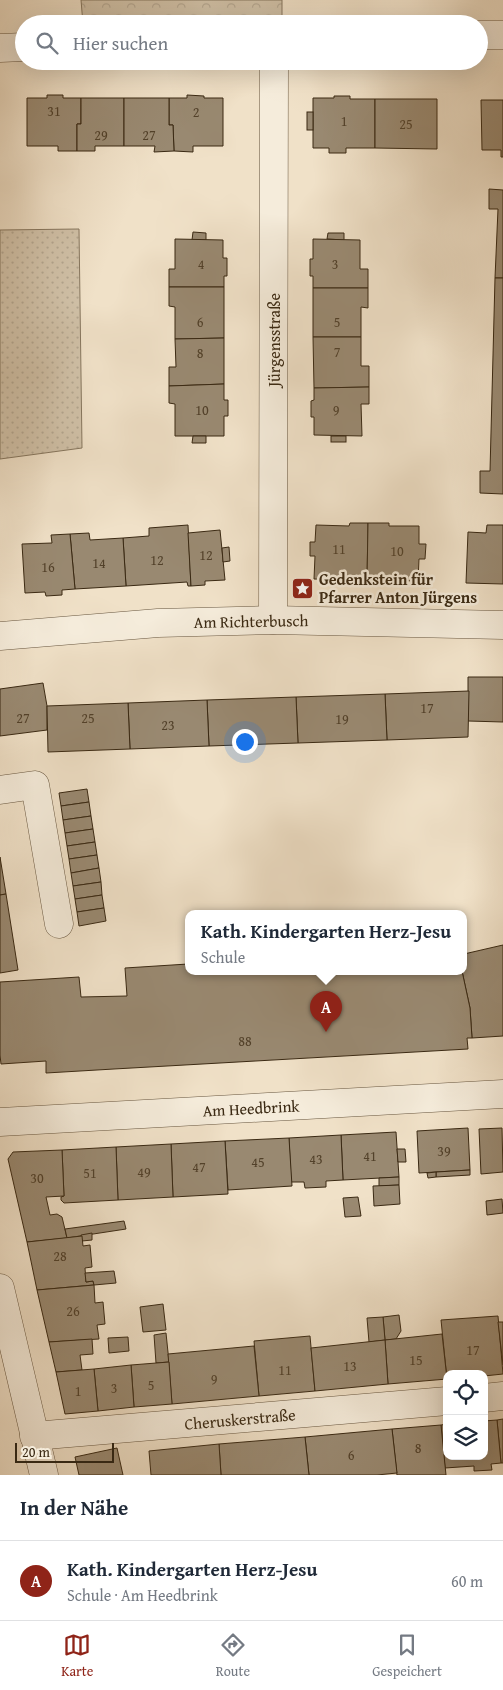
<!DOCTYPE html>
<html lang="de">
<meta charset="utf-8">
<style>
:root{--surface:#fff;--page:#f6f6f7;--text:#1f2937;--muted:#747a83;--line:#e0e1e3;--accent:#8f2418}
body{margin:0;font-family:"Gentium Book Plus",serif;background:var(--page);color:var(--text)}
.controls{position:absolute;right:15px;bottom:15px;display:grid;overflow:hidden;border-radius:10px;box-shadow:0 5px 20px #0002}
.controls button{width:45px;height:45px;display:grid;place-items:center;padding:0;border:0;border-bottom:1px solid var(--line);background:var(--surface);color:var(--text);font:25px sans-serif}
.scale{position:absolute;left:15px;bottom:12px;width:99px;box-sizing:border-box;padding-left:5px;border:2px solid #3a2913;border-top:0;font-size:14px;line-height:18px;white-space:nowrap;color:#3a2913;-webkit-text-stroke:4px #f5ecdb;paint-order:stroke}
.you{position:absolute;left:244px;top:741px;width:18px;height:18px;margin:-12px;border:4px solid #fff;border-radius:50%;background:#1a73e8;box-shadow:0 0 0 8px #1a73e833}
.badge{display:grid;place-items:center;width:32px;height:32px;border-radius:50%;background:var(--accent);color:#fff;font-size:16px;font-weight:700}
.pin{position:absolute;translate:-50% -41px;filter:drop-shadow(0 1px 2px #0008)}
.pin::after{content:'';position:absolute;top:26px;width:18px;height:15px;background:inherit;clip-path:polygon(0 0,100% 0,50% 100%)}
.popup{position:absolute;left:185px;top:910px;width:282px;height:65px;box-sizing:border-box;display:grid;place-content:center;border-radius:10px;background:var(--surface);filter:drop-shadow(0 1px 4px #0005);font-size:16px;white-space:nowrap;color:var(--muted)}
.popup b{font-size:19px;color:var(--text)}
.popup::after{content:'';position:absolute;left:50%;top:100%;margin-left:-10px;border:10px solid transparent;border-top-color:var(--surface)}
.list{margin:0;padding:0;list-style:none}
h2{display:flex;justify-content:space-between;align-items:center;height:65px;margin:0;padding:0 20px;font-size:21px}
h2 small{font-size:16px;font-weight:400;color:var(--muted)}
.list li{display:grid;grid-template-columns:32px 1fr auto;gap:15px;align-items:center;box-sizing:border-box;height:80px;padding:0 20px;border-top:1px solid var(--line)}
.list b{display:block;font-size:19px;white-space:nowrap}
.list p{margin:0;font-size:16px;white-space:nowrap;color:var(--muted)}
.list em{font-size:16px;font-style:normal;color:var(--muted)}
.icon{flex:none;width:28px;height:28px;fill:none;stroke:currentColor;stroke-width:2;stroke-linecap:round;stroke-linejoin:round}
.map{position:relative;flex:none;width:503px;height:1475px;overflow:hidden}
.search{position:absolute;background:var(--surface);box-shadow:0 5px 20px #0002;left:15px;right:15px;top:15px;height:55px;display:flex;align-items:center;gap:12px;box-sizing:border-box;padding:0 18px;border-radius:28px;color:var(--muted);font-size:19px}
.sheet{height:145px;background:var(--surface)}
nav{display:flex;justify-content:space-around;align-items:center;box-sizing:border-box;height:70px;border-top:1px solid var(--line);background:var(--surface);font-size:14px;color:var(--muted)}
nav a{display:grid;justify-items:center;gap:2px}
nav .on{color:var(--accent)}
.map>svg:first-child{display:block}
</style>
<div class="map">
<svg width="503" height="1475" viewBox="0 0 503 1475">
<defs>
<pattern id="forest-crowns" width="20" height="18" patternUnits="userSpaceOnUse" patternTransform="scale(1.25)"><rect width="20" height="18" fill="#d1c2a9"/><path d="M2 6a3 3 0 1 1 6 0M12 15a3 3 0 1 1 6 0" fill="none" stroke="#b4a791"/></pattern>
<pattern id="park-dots" width="8" height="8" patternUnits="userSpaceOnUse" patternTransform="scale(1.25)"><rect width="8" height="8" fill="#d1c2a9"/><path d="M2 2h.1M6 6h.1" fill="none" stroke="#b4a791" stroke-width="1.8" stroke-linecap="round"/></pattern>
</defs>
<rect width="100%" height="100%" fill="#f0e1c8"/>
<filter id="stains"><feTurbulence type="fractalNoise" baseFrequency=".004" numOctaves="4"/><feColorMatrix values="0 0 0 0 .2 0 0 0 0 .09 0 0 0 0 .02 0 0 0 .5 -.17"/></filter>
<radialGradient id="worn" r=".72"><stop offset=".6" stop-color="#630" stop-opacity="0"/><stop offset="1" stop-color="#630" stop-opacity=".3"/></radialGradient>
<polygon fill="url(#forest-crowns)" stroke="#86765e" points="81,0 282,0 282,22 83,24"/>
<polygon fill="url(#park-dots)" stroke="#86765e" points="79,229 82,448 0,459 0,230"/>
<g fill="#998971" stroke="#3a2913">
<polygon points="47,95 63,95 63,98 81,98 81,124 77,124 77,151 58,151 58,146 27,146 27,98 47,98"/>
<polygon points="187,95 204,96 204,98 223,98 223,146 193,146 193,152 174,151 173,125 169,125 169,98 187,98"/>
<polygon points="334,96 350,96 350,99 375,99 375,148 346,148 346,153 329,153 329,148 313,148 313,98 334,98"/>
<polygon points="81,98 124,98 124,146 95,146 95,151 77,151 77,124 81,124"/>
<polygon points="124,98 169,98 169,125 173,125 174,151 154,152 155,146 124,146"/>
<polygon points="375,99 437,99 437,149 375,148"/>
<polygon points="481,100 503,100 503,157 501,157 501,150 482,150"/>
<rect x="307" y="112" width="6" height="18"/>
<polygon points="489,189 503,190 503,278 495,278 498,209 489,209"/>
<polygon points="193,232 206,233 206,240 192,240"/>
<polygon points="328,233 344,233 344,240 327,239"/>
<polygon points="175,239 223,240 223,258 227,258 227,276 224,276 224,287 169,287 169,269 175,269"/>
<polygon points="313,239 360,240 360,269 368,269 368,288 313,288 313,276 310,276 310,259 313,259"/>
<polygon points="495,278 503,278 503,494 480,493 480,471 490,471"/>
<polygon points="169,287 224,287 224,338 175,339 175,307 169,306"/>
<polygon points="313,288 368,288 368,308 361,307 361,337 313,337"/>
<polygon points="313,337 361,337 361,366 369,366 369,387 314,388"/>
<polygon points="224,338 224,384 169,386 169,367 176,367 175,339"/>
<polygon points="224,384 224,400 228,400 228,416 224,416 224,436 175,436 175,404 169,403 169,386"/>
<polygon points="369,387 369,404 361,404 362,436 314,435 314,417 311,417 311,401 314,400 314,388"/>
<polygon points="193,436 206,436 206,443 192,443"/>
<rect x="331" y="436" width="15" height="6"/>
<polygon points="350,523 368,523 367,580 314,579 315,556 310,556 310,542 315,542 316,525 349,526"/>
<polygon points="368,523 389,523 389,526 419,526 419,544 426,544 425,559 419,559 418,581 367,580"/>
<polygon points="188,525 191,586 188,586 187,582 126,586 123,538 149,536 149,528"/>
<polygon points="487,525 503,525 503,584 466,583 468,532 486,533"/>
<polygon points="220,530 225,580 205,581 205,585 191,586 188,533"/>
<polygon points="89,533 90,540 123,538 126,586 75,589 70,534"/>
<polygon points="70,534 75,589 62,590 62,595 46,596 45,592 25,593 22,544 52,543 51,535"/>
<polygon points="229,547 230,561 223,562 222,548"/>
<polygon points="468,677 503,677 503,722 468,721"/>
<polygon points="43,683 47,706 47,730 0,736 0,689"/>
<polygon points="469,691 468,737 387,740 385,694"/>
<polygon points="385,694 387,740 298,743 296,697"/>
<polygon points="296,697 298,743 209,746 207,700"/>
<polygon points="207,700 209,746 130,749 128,703"/>
<polygon points="128,703 130,749 48,752 47,706"/>
<polygon points="87,789 89,802 61,806 59,793"/>
<polygon points="89,802 91,816 63,820 61,806"/>
<polygon points="91,816 93,829 65,833 63,820"/>
<polygon points="93,829 95,842 67,846 65,833"/>
<polygon points="95,842 97,855 69,859 67,846"/>
<polygon points="97,855 99,868 71,873 69,859"/>
<polygon points="0,857 6,894 0,895"/>
<polygon points="99,868 101,882 73,886 71,873"/>
<polygon points="101,882 102,895 75,899 73,886"/>
<polygon points="6,894 18,970 0,973 0,895"/>
<polygon points="102,895 104,908 77,912 75,899"/>
<polygon points="104,908 106,921 79,926 77,912"/>
<polygon points="503,945 503,1036 472,1038 470,1008 462,971 464,971 464,954"/>
<polygon points="188,964 188,971 462,971 470,1008 472,1038 467,1038 468,1049 114,1069 46,1073 46,1061 1,1064 0,1055 0,982 79,977 81,997 127,996 125,968"/>
<polygon points="468,1128 470,1170 419,1173 417,1131"/>
<polygon points="502,1128 503,1172 481,1174 479,1129"/>
<polygon points="396,1132 399,1177 343,1180 341,1135"/>
<polygon points="341,1135 343,1180 326,1181 326,1187 305,1188 304,1182 291,1182 289,1138"/>
<polygon points="289,1138 292,1186 228,1190 225,1141"/>
<polygon points="225,1141 228,1194 173,1197 171,1144"/>
<polygon points="171,1144 173,1197 118,1200 116,1147"/>
<polygon points="116,1147 118,1200 64,1203 61,1200 61,1197 64,1196 62,1150"/>
<polygon points="397,1149 405,1149 406,1162 398,1162"/>
<polygon points="62,1150 64,1196 46,1197 50,1215 57,1214 62,1217 67,1238 27,1242 8,1159 13,1152"/>
<polygon points="470,1170 470,1175 436,1177 436,1172"/>
<polygon points="436,1172 436,1177 428,1178 427,1173"/>
<polygon points="399,1177 399,1185 379,1186 379,1178"/>
<polygon points="399,1185 400,1204 374,1206 373,1186"/>
<polygon points="358,1197 361,1216 345,1217 343,1198"/>
<polygon points="502,1199 503,1213 487,1215 486,1201"/>
<polygon points="124,1221 126,1229 67,1238 65,1229"/>
<polygon points="92,1233 92,1240 82,1241 81,1235"/>
<polygon points="82,1236 83,1246 90,1245 92,1267 85,1268 86,1282 93,1281 94,1285 37,1290 27,1242"/>
<polygon points="114,1271 116,1283 94,1285 93,1281 86,1282 85,1273"/>
<polygon points="94,1285 95,1303 103,1302 105,1324 97,1325 99,1339 49,1342 37,1290"/>
<polygon points="163,1304 166,1330 143,1332 140,1307"/>
<polygon points="399,1315 401,1331 396,1339 385,1340 383,1317"/>
<polygon points="498,1316 503,1374 484,1376 484,1374 447,1374 447,1379 441,1320"/>
<polygon points="383,1317 385,1340 369,1342 367,1318"/>
<polygon points="498,1322 503,1322 503,1365"/>
<polygon points="166,1333 169,1362 156,1363 154,1335"/>
<polygon points="442,1334 447,1379 388,1384 385,1340"/>
<polygon points="310,1336 315,1391 259,1396 254,1341"/>
<polygon points="128,1337 129,1351 109,1353 108,1338"/>
<polygon points="92,1339 93,1354 80,1355 82,1370 56,1372 49,1342"/>
<polygon points="385,1340 388,1384 315,1391 311,1348"/>
<polygon points="254,1346 259,1396 172,1404 168,1354"/>
<polygon points="169,1362 172,1404 134,1407 131,1365"/>
<polygon points="131,1365 134,1407 98,1411 94,1369"/>
<polygon points="94,1369 98,1411 65,1414 56,1372"/>
<polygon points="503,1419 503,1463 501,1463 497,1420"/>
<polygon points="497,1420 501,1463 491,1464 492,1470 474,1471 474,1466 445,1468 441,1425 447,1424 447,1456 484,1456 484,1421"/>
<polygon points="441,1425 446,1475 397,1475 392,1429"/>
<polygon points="392,1429 397,1473 377,1475 309,1475 305,1437"/>
<polygon points="305,1437 309,1475 221,1475 219,1444"/>
<polygon points="219,1444 221,1475 151,1475 149,1451"/>
<polygon points="117,1448 123,1475 79,1475 75,1457"/>
</g>
<g fill="none" stroke-linecap="round" stroke-linejoin="round">
<defs>
<g id="minor">
<polyline points="479,35 503,35"/>
<polyline points="0,48 24,47"/>
<polyline points="273,620 274,61"/>
<polyline points="0,636 158,623 273,620 503,625"/>
<polyline points="0,790 35,785 59,924"/>
<polyline points="0,1122 503,1094"/>
<polyline points="0,1288 44,1475"/>
<polyline points="484,1398 503,1396"/>
<polyline points="34,1436 447,1401"/>
</g>
</defs>
<use href="#minor" stroke="#685740" stroke-width="29"/>
<use href="#minor" stroke="#f5ecdb" stroke-width="28"/>
</g>
<defs>
<symbol id="sight-square" viewBox="-11 -11 22 22"><rect x="-9" y="-9" width="18" height="18" rx="4" fill="#8f2418" stroke="#f5ecdb"/><path d="M0-6L1.8-2.2L6-1.7L2.9 1.2L3.7 5.4L0 3.3L-3.7 5.4L-2.9 1.2L-6-1.7L-1.8-2.2Z" fill="#fff"/></symbol>
</defs>
<g fill-rule="evenodd">
<use href="#sight-square" x="290" y="576" width="25" height="25"/>
</g>
<g text-anchor="middle" dominant-baseline="central" stroke-width="5" stroke-linejoin="round" paint-order="stroke">
<g font-size="14" fill="#52412a">
<text x="54" y="111">31</text>
<text x="196" y="112">2</text>
<text x="344" y="121">1</text>
<text x="406" y="124">25</text>
<text x="101" y="135">29</text>
<text x="149" y="135">27</text>
<text x="201" y="264">4</text>
<text x="335" y="264">3</text>
<text x="200" y="322">6</text>
<text x="337" y="322">5</text>
<text x="337" y="352">7</text>
<text x="200" y="353">8</text>
<text x="202" y="410">10</text>
<text x="336" y="410">9</text>
<text x="339" y="549">11</text>
<text x="397" y="551">10</text>
<text x="206" y="555">12</text>
<text x="157" y="560">12</text>
<text x="99" y="563">14</text>
<text x="48" y="567">16</text>
<text x="427" y="708">17</text>
<text x="23" y="718">27</text>
<text x="88" y="718">25</text>
<text x="342" y="719">19</text>
<text x="168" y="725">23</text>
<text x="245" y="1041">88</text>
<text x="444" y="1151">39</text>
<text x="370" y="1156">41</text>
<text x="316" y="1159">43</text>
<text x="258" y="1162">45</text>
<text x="199" y="1167">47</text>
<text x="144" y="1172">49</text>
<text x="90" y="1173">51</text>
<text x="37" y="1178">30</text>
<text x="60" y="1256">28</text>
<text x="73" y="1311">26</text>
<text x="473" y="1350">17</text>
<text x="416" y="1360">15</text>
<text x="350" y="1366">13</text>
<text x="285" y="1370">11</text>
<text x="214" y="1379">9</text>
<text x="151" y="1385">5</text>
<text x="114" y="1388">3</text>
<text x="78" y="1391">1</text>
<text x="418" y="1448">8</text>
<text x="351" y="1455">6</text>
</g>
<g font-size="16" fill="#3a2913" stroke="#f5ecdb">
<text transform="translate(274 340) rotate(-90)">Jürgensstraße</text>
<text transform="translate(251 621) rotate(-1)">Am Richterbusch</text>
<text transform="translate(251 1108) rotate(-3)">Am Heedbrink</text>
<text transform="translate(240 1419) rotate(-5)">Cheruskerstraße</text>
</g>
<g font-size="16" font-weight="bold" fill="#3a2913" stroke="#f5ecdb" text-anchor="start">
<text x="319" y="579">Gedenkstein für<tspan x="319" dy="18">Pfarrer Anton Jürgens</tspan></text>
</g>
</g>
<rect width="100%" height="100%" filter="url(#stains)"/>
<rect width="100%" height="100%" fill="url(#worn)"/>
</svg>
<div class="controls">
<button><svg class="icon" aria-label="locate" viewBox="0 0 24 24"><circle cx="12" cy="12" r="6"/><path d="M12 2v4M12 18v4M2 12h4M18 12h4"/></svg></button>
<button><svg class="icon" aria-label="layers" viewBox="0 0 24 24"><path d="M12 4l9 5-9 5-9-5zM3 14l9 5 9-5"/></svg></button>
</div>
<div class="scale">20 m</div>
<div class="you"></div>
<div class="pin badge" style="left:326px;top:1032px">A</div>
<div class="popup"><b>Kath. Kindergarten Herz-Jesu</b>Schule</div>
<div class="search"><svg class="icon" aria-label="search" viewBox="0 0 24 24"><circle cx="10" cy="10" r="6"/><path d="M15 15l6 6"/></svg>Hier suchen</div>
</div>
<section class="sheet">
<h2>In der Nähe<small></small></h2>
<ul class="list">
<li><span class="badge">A</span><div><b>Kath. Kindergarten Herz-Jesu</b><p>Schule · Am Heedbrink</p></div><em>60 m</em></li>
</ul>
</section>
<nav>
<a class="on"><svg class="icon" aria-label="map" viewBox="0 0 24 24"><path d="M3 6l6-2 6 2 6-2v14l-6 2-6-2-6 2zM9 4v14M15 6v14"/></svg>Karte</a>
<a><svg class="icon" aria-label="directions" viewBox="0 0 24 24"><path d="M12 3l9 9-9 9-9-9zM9 14v-3h6M13 9l2 2-2 2"/></svg>Route</a>
<a><svg class="icon" aria-label="saved" viewBox="0 0 24 24"><path d="M7 4h10v16l-5-4-5 4z"/></svg>Gespeichert</a>
</nav>
